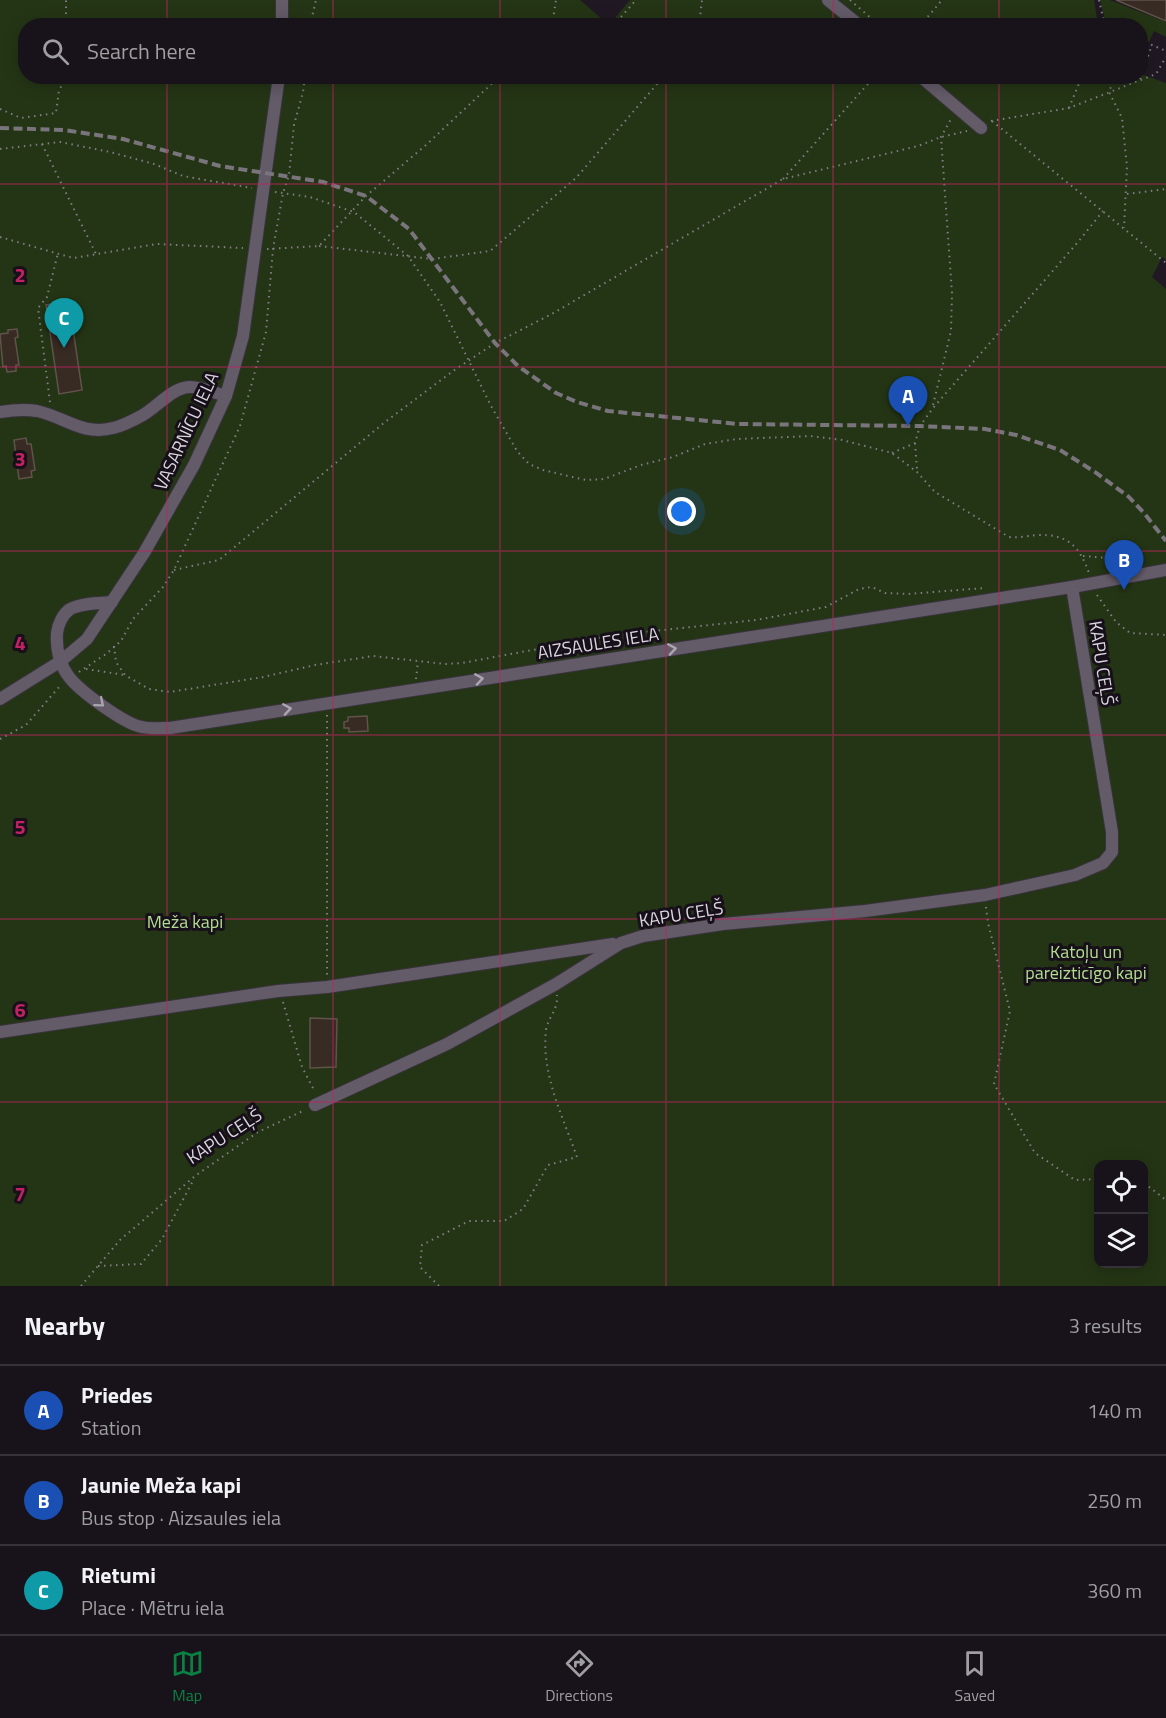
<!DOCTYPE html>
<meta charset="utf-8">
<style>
:root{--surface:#18131a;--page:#252027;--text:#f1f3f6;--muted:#9f9ea2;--line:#363239;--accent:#0b8043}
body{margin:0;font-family:"Titillium Web",sans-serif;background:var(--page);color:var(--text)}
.controls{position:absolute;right:18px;bottom:18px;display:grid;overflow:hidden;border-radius:12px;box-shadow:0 3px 15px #0003}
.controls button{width:54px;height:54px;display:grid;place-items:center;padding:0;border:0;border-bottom:2px solid var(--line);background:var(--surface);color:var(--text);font:30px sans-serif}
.you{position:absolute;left:682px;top:512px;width:21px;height:21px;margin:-15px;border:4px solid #fff;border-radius:50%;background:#1a73e8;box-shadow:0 0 0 9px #1a73e833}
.badge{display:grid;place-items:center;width:39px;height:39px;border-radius:50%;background:var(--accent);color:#fff;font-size:20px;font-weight:700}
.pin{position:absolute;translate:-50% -50px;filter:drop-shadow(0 2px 3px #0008)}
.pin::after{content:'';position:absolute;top:32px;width:21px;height:18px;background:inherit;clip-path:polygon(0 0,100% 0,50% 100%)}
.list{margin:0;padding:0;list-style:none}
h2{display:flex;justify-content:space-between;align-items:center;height:78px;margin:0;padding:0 24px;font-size:26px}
h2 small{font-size:20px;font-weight:400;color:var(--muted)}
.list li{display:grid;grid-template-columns:39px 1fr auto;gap:18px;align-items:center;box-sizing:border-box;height:90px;padding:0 24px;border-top:2px solid var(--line)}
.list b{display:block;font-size:22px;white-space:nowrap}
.list p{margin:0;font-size:20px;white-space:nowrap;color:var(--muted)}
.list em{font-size:20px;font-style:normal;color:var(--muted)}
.icon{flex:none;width:33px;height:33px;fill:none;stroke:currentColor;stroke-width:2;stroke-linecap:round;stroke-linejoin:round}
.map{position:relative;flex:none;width:1166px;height:1286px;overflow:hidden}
.search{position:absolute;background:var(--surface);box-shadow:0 3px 15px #0003;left:18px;right:18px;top:18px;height:66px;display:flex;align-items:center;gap:15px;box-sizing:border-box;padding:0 21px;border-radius:24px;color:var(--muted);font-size:22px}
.sheet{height:348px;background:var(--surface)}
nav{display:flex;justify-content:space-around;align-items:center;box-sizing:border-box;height:84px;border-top:2px solid var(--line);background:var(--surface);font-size:16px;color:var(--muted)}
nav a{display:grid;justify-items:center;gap:3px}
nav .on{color:var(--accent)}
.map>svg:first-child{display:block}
</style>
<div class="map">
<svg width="1166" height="1286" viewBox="0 0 1166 1286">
<rect width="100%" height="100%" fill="#201923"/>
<g fill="#243515" fill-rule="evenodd">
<path d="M0,0H580L609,25L630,0H1094L1098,25L26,26V76H1140L1141,74L1166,83V260L1162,257L1152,277L1166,289V1286H0ZM1098,1164H1144V1264H1098Z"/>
<polygon points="1100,0 1110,0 1166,22 1166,37 1154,31 1149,42 1141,39 1140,26 1106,24"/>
</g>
<g fill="#372b23" stroke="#60534a" stroke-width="1.5">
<polygon points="1116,0 1166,0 1166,21"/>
<polygon points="69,302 82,390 59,394 46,305"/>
<polygon points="17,329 18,337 15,338 19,365 16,365 16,371 7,372 6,366 3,367 0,334 8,333 8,330"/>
<polygon points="26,438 27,444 31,444 35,470 31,471 32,477 19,479 14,440"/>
<polygon points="367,716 368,731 349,732 349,728 344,728 344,722 348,721 348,717"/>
<polygon points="310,1018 337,1019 336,1067 310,1068"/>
</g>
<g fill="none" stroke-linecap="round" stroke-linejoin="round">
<defs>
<g id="minor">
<polyline points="828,0 860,26"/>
<polyline points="282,26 282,0"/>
<polyline points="920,76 981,128"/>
<path d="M0,412C12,410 25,409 37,411C65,417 82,436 113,428C122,426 134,420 143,415C157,407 173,387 190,387C202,387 215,393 226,396"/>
<path d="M112,602C99,603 82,603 70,609C63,614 58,624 57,633C56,649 60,665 69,677C80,691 124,724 142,727C150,729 161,728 170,728L1072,587L1166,570"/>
<polyline points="0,699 61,661 87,639 144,553 194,465 226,396 243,336 279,76"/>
<polyline points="0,1032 278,991 327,987 613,944"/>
<polyline points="315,1105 447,1044 556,984 621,943 643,936 723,924 865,911 985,895 1075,875 1103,863 1112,852 1112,832 1072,587"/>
</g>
</defs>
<use href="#minor" stroke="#38333b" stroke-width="14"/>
<g stroke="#827d85" stroke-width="2" stroke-dasharray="1.5 4.5" stroke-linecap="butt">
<polyline points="850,0 880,26"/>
<polyline points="1099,0 1105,26"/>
<polyline points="66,26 66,0"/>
<polyline points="310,26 316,0"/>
<polyline points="552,26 556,0"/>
<polyline points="613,26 636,0"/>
<polyline points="699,26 702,0"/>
<polyline points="920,26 942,0"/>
<polyline points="1140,40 1166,51"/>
<polyline points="1115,76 1109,92 1122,118 1127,167 1124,228"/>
<polyline points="1140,79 1152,45"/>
<polyline points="1069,108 1082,76"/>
<polyline points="0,109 21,118 56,113 59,90 68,76"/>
<polyline points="991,121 1069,108 1156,74 1166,57"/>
<polyline points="992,121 1166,263"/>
<polyline points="42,144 96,254"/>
<polyline points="0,149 60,142 110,152 154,164 183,176 252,188"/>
<polyline points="783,179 875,76"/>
<path d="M275,192L310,197L354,212L408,256L440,302L491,406L517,451L529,464L543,470L568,476L586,480L604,479L641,465L673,457L705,444L737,439L810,436L842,440L892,453L917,472L935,492L1009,537C1019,538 1026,536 1037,535C1067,534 1079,545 1089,573"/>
<polyline points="1127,194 1166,189"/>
<polyline points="0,237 73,258 157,244 243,248"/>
<polyline points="319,246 432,259 490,251 576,178 664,76"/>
<polyline points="267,249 319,246 366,196 426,145 500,76"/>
<polyline points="50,402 38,308 47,297 58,253"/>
<polyline points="933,405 951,331 952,293 941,137 951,119"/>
<polyline points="915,443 917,470"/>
<polyline points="892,453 915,443 920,426 933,408 1078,242 1103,211"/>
<polyline points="1083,556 1122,559 1130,564"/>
<polyline points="174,570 219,560 385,422 453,371 495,343 550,315 783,179 918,146 941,137 967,131"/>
<polyline points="1097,595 1116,622 1130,633 1166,635"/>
<polyline points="114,646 116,662 125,675 149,689 170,692 263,677 315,665 373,656 445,664 462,663 608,636 756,620 826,607 859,589 872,587 885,593 908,594 984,588"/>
<polyline points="598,648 608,643 608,636"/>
<polyline points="86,669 125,675"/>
<polyline points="79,672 106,654 121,641 133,619 163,587 174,570 240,426 266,332 273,249 283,193 289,175 294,125 303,92 305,76"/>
<polyline points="416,679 418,661"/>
<polyline points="327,715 327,976"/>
<polyline points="0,739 26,725 60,686"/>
<polyline points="986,907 988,923 1010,1011 994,1084 1035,1153 1075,1180 1098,1179"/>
<polyline points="283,1002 302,1067 315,1092"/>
<polyline points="1144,1183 1166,1200"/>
<polyline points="98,1266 141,1264 162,1239 194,1179"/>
<polyline points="81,1286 120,1240 195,1176 258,1132 305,1110"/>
<path d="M439,1286L420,1267L422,1245L469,1221H504L523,1209L548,1165L577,1157C563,1117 541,1074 546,1030C548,1017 558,1011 557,995"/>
</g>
<use href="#minor" stroke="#635b68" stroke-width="12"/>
<polyline stroke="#7a747d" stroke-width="4" stroke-dasharray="9 4.5" stroke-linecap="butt" points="0,128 64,130 123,139 220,166 323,182 366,196 409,229 495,343 518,366 556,393 577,402 608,411 738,424 920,426 985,429 1016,435 1060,450 1095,472 1129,497 1144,513 1166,541"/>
</g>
<defs><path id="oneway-chevron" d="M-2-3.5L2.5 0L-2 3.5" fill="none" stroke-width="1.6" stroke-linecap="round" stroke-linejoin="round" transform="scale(1.5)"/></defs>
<g stroke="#aba5af">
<use href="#oneway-chevron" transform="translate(672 649) rotate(-9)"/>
<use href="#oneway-chevron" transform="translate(479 679) rotate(-9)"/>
<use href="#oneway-chevron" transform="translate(100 703) rotate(40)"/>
<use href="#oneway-chevron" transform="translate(287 709) rotate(-9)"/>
</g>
<path fill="none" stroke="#c32262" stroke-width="1.5" stroke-opacity="0.55" d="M167,0V26M333,0V26M500,0V26M666,0V26M833,0V26M999,0V26M167,76V1286M333,76V1286M500,76V1286M666,76V1286M833,76V1286M999,76V1286M0,184H1166M0,367H1166M0,551H1166M0,735H1166M0,919H1166M0,1102H1166"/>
<g text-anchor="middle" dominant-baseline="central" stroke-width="6" stroke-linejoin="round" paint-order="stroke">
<g font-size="18" fill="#dbd7de" stroke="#17101a">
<text transform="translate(186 431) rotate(-65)">VASARNĪCU IELA</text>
<text transform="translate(598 643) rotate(-9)">AIZSAULES IELA</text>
<text transform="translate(1102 663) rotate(81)">KAPU CEĻŠ</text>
<text transform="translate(681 914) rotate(-9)">KAPU CEĻŠ</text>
<text transform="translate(224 1136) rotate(-33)">KAPU CEĻŠ</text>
</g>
<g font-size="18" fill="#b1de8e" stroke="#17101a">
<text x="185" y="921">Meža kapi</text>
<text x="1086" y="951">Katoļu un<tspan x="1086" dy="21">pareizticīgo kapi</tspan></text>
</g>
</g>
<g font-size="20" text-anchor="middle" font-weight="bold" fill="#c32262" stroke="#17101a" stroke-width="6" stroke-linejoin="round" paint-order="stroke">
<text x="20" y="282">2</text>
<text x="20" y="466">3</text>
<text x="20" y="650">4</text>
<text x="20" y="834">5</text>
<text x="20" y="1017">6</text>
<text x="20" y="1201">7</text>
</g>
</svg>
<div class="controls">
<button><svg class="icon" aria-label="locate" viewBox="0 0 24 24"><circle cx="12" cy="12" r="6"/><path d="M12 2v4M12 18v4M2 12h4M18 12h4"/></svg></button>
<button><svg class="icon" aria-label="layers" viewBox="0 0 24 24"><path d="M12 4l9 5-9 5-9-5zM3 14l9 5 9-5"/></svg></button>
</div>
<div class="you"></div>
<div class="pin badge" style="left:908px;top:426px;background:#1a4fb4">A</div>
<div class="pin badge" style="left:1124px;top:590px;background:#1a4fb4">B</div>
<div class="pin badge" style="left:64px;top:348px;background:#0f9aa8">C</div>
<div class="search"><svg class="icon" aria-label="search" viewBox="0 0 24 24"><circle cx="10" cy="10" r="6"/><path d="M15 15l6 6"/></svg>Search here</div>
</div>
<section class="sheet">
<h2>Nearby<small>3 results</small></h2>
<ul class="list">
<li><span class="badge" style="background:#1a4fb4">A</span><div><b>Priedes</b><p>Station</p></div><em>140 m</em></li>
<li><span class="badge" style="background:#1a4fb4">B</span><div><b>Jaunie Meža kapi</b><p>Bus stop · Aizsaules iela</p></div><em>250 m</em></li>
<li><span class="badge" style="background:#0f9aa8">C</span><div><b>Rietumi</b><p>Place · Mētru iela</p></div><em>360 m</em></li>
</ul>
</section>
<nav>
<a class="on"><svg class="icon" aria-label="map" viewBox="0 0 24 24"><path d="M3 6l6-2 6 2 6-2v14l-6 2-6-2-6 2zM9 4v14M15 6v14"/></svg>Map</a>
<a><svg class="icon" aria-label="directions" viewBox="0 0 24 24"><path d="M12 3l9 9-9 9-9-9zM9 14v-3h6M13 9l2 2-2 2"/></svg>Directions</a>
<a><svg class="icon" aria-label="saved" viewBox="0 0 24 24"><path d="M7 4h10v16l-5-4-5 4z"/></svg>Saved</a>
</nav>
